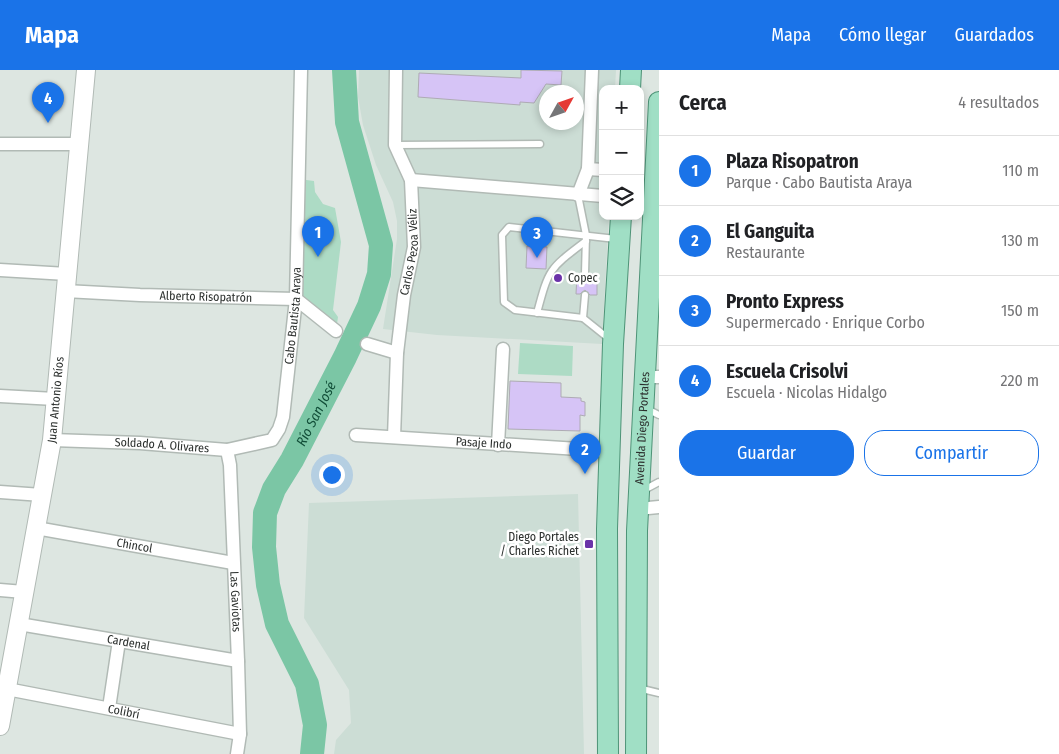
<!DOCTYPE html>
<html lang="es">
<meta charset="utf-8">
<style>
:root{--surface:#fff;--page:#f6f6f6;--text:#202124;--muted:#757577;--line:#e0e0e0;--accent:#1a73e8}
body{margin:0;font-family:"Fira Sans Condensed",sans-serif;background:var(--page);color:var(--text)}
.controls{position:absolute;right:15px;top:15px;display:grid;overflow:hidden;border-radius:10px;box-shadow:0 2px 8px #0003}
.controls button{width:45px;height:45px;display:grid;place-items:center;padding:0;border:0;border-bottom:1px solid var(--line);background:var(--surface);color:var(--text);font:25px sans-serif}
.compass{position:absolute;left:539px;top:15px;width:45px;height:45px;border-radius:50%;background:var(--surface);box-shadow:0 2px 8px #0003;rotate:50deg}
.you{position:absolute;left:331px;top:404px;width:18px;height:18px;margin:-12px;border:4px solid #fff;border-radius:50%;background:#1a73e8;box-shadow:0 0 0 8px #1a73e833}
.badge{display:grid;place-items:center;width:32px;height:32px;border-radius:50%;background:var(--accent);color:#fff;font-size:16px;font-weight:700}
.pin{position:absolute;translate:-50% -41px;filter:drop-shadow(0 1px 2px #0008)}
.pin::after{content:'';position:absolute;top:26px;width:18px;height:15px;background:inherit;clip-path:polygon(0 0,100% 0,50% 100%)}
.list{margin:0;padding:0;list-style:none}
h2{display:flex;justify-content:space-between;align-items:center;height:65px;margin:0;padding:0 20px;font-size:21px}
h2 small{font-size:16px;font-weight:400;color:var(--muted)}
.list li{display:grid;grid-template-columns:32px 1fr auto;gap:15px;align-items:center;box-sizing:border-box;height:70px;padding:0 20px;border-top:1px solid var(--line)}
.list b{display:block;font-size:19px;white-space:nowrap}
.list p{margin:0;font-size:16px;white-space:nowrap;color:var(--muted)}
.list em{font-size:16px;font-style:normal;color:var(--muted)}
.actions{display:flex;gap:10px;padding:15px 20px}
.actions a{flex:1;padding:11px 0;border:1px solid var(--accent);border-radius:20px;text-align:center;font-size:18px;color:var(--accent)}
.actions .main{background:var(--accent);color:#fff}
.icon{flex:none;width:28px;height:28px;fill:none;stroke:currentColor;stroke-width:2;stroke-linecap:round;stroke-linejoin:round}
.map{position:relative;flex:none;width:659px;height:684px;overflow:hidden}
header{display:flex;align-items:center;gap:30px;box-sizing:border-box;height:70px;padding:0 25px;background:var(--accent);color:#fff}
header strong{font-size:24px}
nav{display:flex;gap:28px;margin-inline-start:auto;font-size:18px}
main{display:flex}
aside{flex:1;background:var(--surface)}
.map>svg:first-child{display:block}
</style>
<header>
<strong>Mapa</strong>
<nav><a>Mapa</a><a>Cómo llegar</a><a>Guardados</a></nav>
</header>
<main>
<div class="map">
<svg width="659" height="684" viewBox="0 0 659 684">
<rect width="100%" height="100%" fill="#dde6e1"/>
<g fill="#ccddd5" fill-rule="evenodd">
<path d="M359,0H616L615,19H603V146H609L602,274L437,265L383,259L397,169V151L393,132L376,95L363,55L358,27ZM546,22H576V52H546Z"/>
<polygon points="578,424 584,684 334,684 336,670 351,653 349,620 304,548 309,433"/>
</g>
<g fill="#addbc5">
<polygon points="299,109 314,111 315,122 323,134 335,138 341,172 333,240 338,247 336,261 296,229"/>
<polygon points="520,273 573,276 572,306 518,304"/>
</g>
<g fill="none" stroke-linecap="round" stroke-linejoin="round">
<path stroke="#7bc6a5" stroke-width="24" id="s1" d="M312,684L315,655L307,614L277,554L268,515L264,477L265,443L274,419L292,390L345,287L369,236L379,204L381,175L347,52L344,0"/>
</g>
<g fill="#d6c4f6" stroke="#aeabb4">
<polygon points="521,0 562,1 561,15 546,14 534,33 520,32 520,35 418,27 419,3 521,8"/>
<polygon points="527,176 547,177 546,199 526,198"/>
<polygon points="577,204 580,204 584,209 590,204 597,204 597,225 590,225 585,220 580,224 576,224"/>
<polygon points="510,311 561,313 561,327 581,328 581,331 585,332 585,346 580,345 580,361 508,359"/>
</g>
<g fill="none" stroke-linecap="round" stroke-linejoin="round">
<defs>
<g id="lane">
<polyline points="396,75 540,74"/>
<polyline points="578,125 586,165 585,204"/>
<polyline points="585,225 583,248 608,268"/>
<path d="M537,243C549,198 549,199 586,171"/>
<polyline points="583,248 515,240 504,232 502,165 509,157 616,169"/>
<polyline points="647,339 659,345"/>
<polyline points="642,421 659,412"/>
<polyline points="638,618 659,623"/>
</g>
<g id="street">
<polyline points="0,74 79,74"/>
<polyline points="588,99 603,100"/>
<polyline points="411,110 603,126"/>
<polyline points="578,125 588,99 592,0"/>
<polyline points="0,200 67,204"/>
<path id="s2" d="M65,221L140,225L296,229L336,261"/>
<polyline points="367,274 397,283"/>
<polyline points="644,307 659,307"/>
<polyline points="0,326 55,329"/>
<path id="s3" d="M356,365L610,381"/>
<path id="s4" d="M394,367L397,283L404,225L414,177L411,110L395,75L396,0"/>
<path id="s5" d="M52,370L140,373L227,380L272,370L279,359L283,347L296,229L301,0"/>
<polyline points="498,375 503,279"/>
<path id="s6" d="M227,380L230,395L238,591L240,664L237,684"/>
<polyline points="0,422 42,425"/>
<polyline points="638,439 659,437"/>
<path id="s7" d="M36,458L233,493"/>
<polyline points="0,520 24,522"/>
<path id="s8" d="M19,554L238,591"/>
<path id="s9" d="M7,619L240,664"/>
<polyline points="109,638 119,571"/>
</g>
<g id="secondary">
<path id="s10" d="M0,656L52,370L86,0"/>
</g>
<g id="primary">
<polyline points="630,19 631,0"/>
<polyline points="608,684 607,459 613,274 621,146"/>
<path id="s11" d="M636,684L637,461L659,32"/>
</g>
</defs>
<use href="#lane" stroke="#b1bab5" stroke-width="9"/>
<use href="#street" stroke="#b1bab5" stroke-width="15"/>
<use href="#secondary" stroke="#b1bab5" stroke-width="20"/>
<use href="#primary" stroke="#4e9377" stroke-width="22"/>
<use href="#lane" stroke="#fff" stroke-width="6"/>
<use href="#street" stroke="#fff" stroke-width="12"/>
<use href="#secondary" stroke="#fff" stroke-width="18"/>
<use href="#primary" stroke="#a0dfc5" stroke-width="20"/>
</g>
<g fill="#6b33a9" stroke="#fff" stroke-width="2">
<circle cx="558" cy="208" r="5"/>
<rect x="584" y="469" width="10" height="10" rx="2.5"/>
</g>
<g text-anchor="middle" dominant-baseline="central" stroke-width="5" stroke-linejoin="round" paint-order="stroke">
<g font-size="12" fill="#2c302e" stroke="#fff">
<text stroke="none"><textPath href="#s4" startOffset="186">Carlos Pezoa Véliz</textPath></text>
<text stroke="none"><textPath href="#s2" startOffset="141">Alberto Risopatrón</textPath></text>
<text stroke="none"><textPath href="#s5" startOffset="349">Cabo Bautista Araya</textPath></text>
<text stroke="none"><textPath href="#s10" startOffset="331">Juan Antonio Ríos</textPath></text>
<text stroke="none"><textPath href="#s11" startOffset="326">Avenida Diego Portales</textPath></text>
<text stroke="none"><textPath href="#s3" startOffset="128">Pasaje Indo</textPath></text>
<text stroke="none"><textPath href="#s5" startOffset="110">Soldado A. Olivares</textPath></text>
<text stroke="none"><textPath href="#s7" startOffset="100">Chincol</textPath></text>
<text stroke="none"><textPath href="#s6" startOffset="152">Las Gaviotas</textPath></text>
<text stroke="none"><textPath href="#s8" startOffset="111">Cardenal</textPath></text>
<text stroke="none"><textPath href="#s9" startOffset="119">Colibrí</textPath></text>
</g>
<g font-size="12" fill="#2c302e" stroke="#fff" text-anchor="start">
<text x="568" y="208">Copec</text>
<text x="579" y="467" text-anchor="end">Diego Portales<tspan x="579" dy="14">/ Charles Richet</tspan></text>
</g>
<g font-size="14" font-style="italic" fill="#114e38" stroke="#fff">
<text stroke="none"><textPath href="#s1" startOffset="362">Río San José</textPath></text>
</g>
</g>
</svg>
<div class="controls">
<button>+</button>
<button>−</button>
<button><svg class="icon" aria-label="layers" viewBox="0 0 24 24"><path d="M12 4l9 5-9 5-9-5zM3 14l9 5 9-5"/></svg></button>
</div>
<svg class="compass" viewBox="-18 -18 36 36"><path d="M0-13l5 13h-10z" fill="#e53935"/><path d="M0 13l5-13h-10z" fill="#757577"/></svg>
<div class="you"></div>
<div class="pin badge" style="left:318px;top:187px">1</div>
<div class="pin badge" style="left:585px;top:404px">2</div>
<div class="pin badge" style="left:537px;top:188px">3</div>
<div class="pin badge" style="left:48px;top:53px">4</div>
</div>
<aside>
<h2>Cerca<small>4 resultados</small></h2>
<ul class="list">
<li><span class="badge">1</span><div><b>Plaza Risopatron</b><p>Parque · Cabo Bautista Araya</p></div><em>110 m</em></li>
<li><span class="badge">2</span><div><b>El Ganguita</b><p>Restaurante</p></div><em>130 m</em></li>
<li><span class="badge">3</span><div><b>Pronto Express</b><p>Supermercado · Enrique Corbo</p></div><em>150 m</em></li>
<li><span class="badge">4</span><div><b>Escuela Crisolvi</b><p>Escuela · Nicolas Hidalgo</p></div><em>220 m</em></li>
</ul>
<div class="actions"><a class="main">Guardar</a><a>Compartir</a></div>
</aside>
</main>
